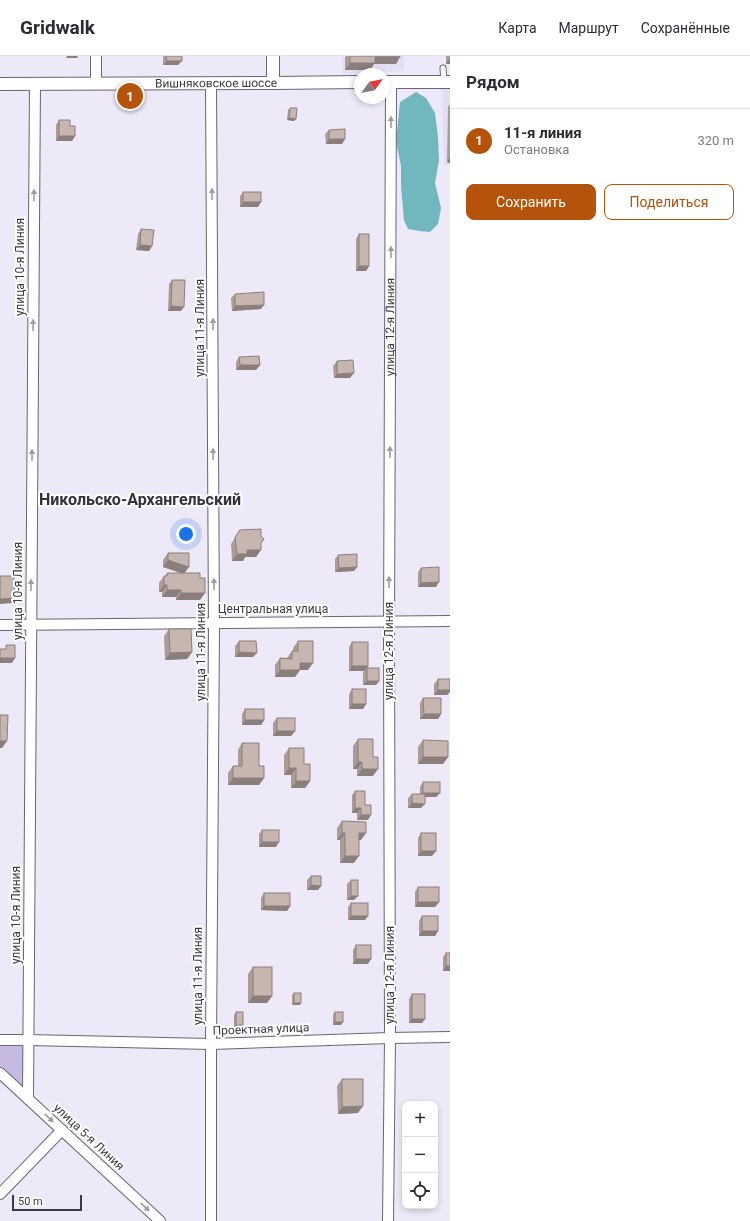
<!DOCTYPE html>
<html lang="ru">
<meta charset="utf-8">
<style>
:root{--surface:#fff;--page:#f2f2f3;--text:#2b2b33;--muted:#7c7c81;--line:#e1e1e2;--accent:#b45309}
body{margin:0;font-family:Roboto,sans-serif;background:var(--page);color:var(--text)}
.controls{position:absolute;right:12px;bottom:12px;display:grid;overflow:hidden;border-radius:8px;box-shadow:0 2px 6px #0003}
.controls button{width:36px;height:36px;display:grid;place-items:center;padding:0;border:0;border-bottom:1px solid var(--line);background:var(--surface);color:var(--text);font:20px sans-serif}
.compass{position:absolute;left:354px;top:12px;width:36px;height:36px;border-radius:50%;background:var(--surface);box-shadow:0 2px 6px #0003;rotate:57deg}
.scale{position:absolute;left:12px;bottom:10px;width:70px;box-sizing:border-box;padding-left:4px;border:2px solid #3b3940;border-top:0;font-size:11px;line-height:14px;white-space:nowrap;color:#3b3940;-webkit-text-stroke:3px #fff;paint-order:stroke}
.you{position:absolute;left:186px;top:478px;width:14px;height:14px;margin:-10px;border:3px solid #fff;border-radius:50%;background:#1a73e8;box-shadow:0 0 0 6px #1a73e833}
.badge{display:grid;place-items:center;width:26px;height:26px;border-radius:50%;background:var(--accent);color:#fff;font-size:13px;font-weight:700}
.pin{position:absolute;translate:-50% -50%;border:2px solid #fff;box-shadow:0 1px 4px #0006}
.list{margin:0;padding:0;list-style:none}
h2{display:flex;justify-content:space-between;align-items:center;height:52px;margin:0;padding:0 16px;font-size:17px}
h2 small{font-size:13px;font-weight:400;color:var(--muted)}
.list li{display:grid;grid-template-columns:26px 1fr auto;gap:12px;align-items:center;box-sizing:border-box;height:64px;padding:0 16px;border-top:1px solid var(--line)}
.list b{display:block;font-size:15px;white-space:nowrap}
.list p{margin:0;font-size:13px;white-space:nowrap;color:var(--muted)}
.list em{font-size:13px;font-style:normal;color:var(--muted)}
.actions{display:flex;gap:8px;padding:12px 16px}
.actions a{flex:1;padding:9px 0;border:1px solid var(--accent);border-radius:8px;text-align:center;font-size:14px;color:var(--accent)}
.actions .main{background:var(--accent);color:#fff}
.icon{flex:none;width:22px;height:22px;fill:none;stroke:currentColor;stroke-width:2;stroke-linecap:round;stroke-linejoin:round}
.map{position:relative;flex:none;width:450px;height:1165px;overflow:hidden}
header{display:flex;align-items:center;gap:24px;box-sizing:border-box;height:56px;padding:0 20px;background:var(--surface);border-bottom:1px solid var(--line)}
header strong{font-size:19px}
nav{display:flex;gap:22px;margin-inline-start:auto;font-size:14px}
main{display:flex}
aside{flex:1;background:var(--surface)}
.map>svg:first-child{display:block}
</style>
<header>
<strong>Gridwalk</strong>
<nav><a>Карта</a><a>Маршрут</a><a>Сохранённые</a></nav>
</header>
<main>
<div class="map">
<svg width="450" height="1165" viewBox="0 0 450 1165">
<rect width="100%" height="100%" fill="#eee9f8"/>
<g fill="#e3def4">
<polygon points="342,0 404,0 404,15 343,18"/>
<polygon points="442,33 450,33 450,109 444,109"/>
</g>
<polygon fill="#c7bae2" points="23,988 24,1035 0,1013 0,989"/>
<polygon fill="#71b8be" points="416,36 426,42 435,57 438,81 439,104 435,127 441,152 438,168 430,176 420,175 408,173 404,164 401,131 401,110 396,86 400,46"/>
<g fill="none" stroke-linecap="round" stroke-linejoin="round">
<defs>
<polyline id="service" points="443,12 444,26"/>
<g id="minor">
<polyline points="96,0 96,27"/>
<polyline points="211,27 214,571 211,988 211,1165"/>
<polyline points="0,569 450,565"/>
<polyline points="0,984 28,984 211,988 390,982 450,981"/>
<polyline points="0,1017 160,1165"/>
<polyline points="28,1043 35,27"/>
<polyline points="0,1138 62,1074"/>
<path id="s1" d="M388,1165L390,982L389,577L391,26"/>
</g>
<g id="tertiary">
<polyline points="384,26 450,26"/>
<polyline points="273,27 273,0"/>
<path id="s2" d="M0,28L273,27L360,26"/>
</g>
</defs>
<use href="#service" stroke="#696572" stroke-width="7"/>
<use href="#minor" stroke="#696572" stroke-width="12"/>
<use href="#tertiary" stroke="#696572" stroke-width="14"/>
<use href="#service" stroke="#fff" stroke-width="5"/>
<use href="#minor" stroke="#fff" stroke-width="10"/>
<use href="#tertiary" stroke="#fff" stroke-width="12"/>
</g>
<g fill="#ab9c97">
<polygon points="163,0 182,0 178,9 163,9"/>
<polygon points="346,0 400,0 396,8 374,8 370,14 345,14 345,1"/>
<rect x="446" y="0" width="4" height="8"/>
<polygon points="450,48 450,107 447,106 448,51"/>
<polygon points="290,52 296,63 294,65 287,64 288,54"/>
<polygon points="59,64 70,70 75,80 72,85 56,85 56,69"/>
<polygon points="329,74 345,83 342,88 326,88 325,78"/>
<polygon points="243,136 258,151 240,151 240,140"/>
<polygon points="141,173 152,190 149,195 136,194 138,178"/>
<polygon points="359,178 369,210 366,215 356,215 356,183"/>
<polygon points="172,224 181,255 168,255 169,228"/>
<polygon points="235,238 261,253 232,255 231,242"/>
<polygon points="239,301 260,309 256,314 236,314 236,306"/>
<polygon points="337,305 350,322 334,322 333,310"/>
<polygon points="240,474 261,480 264,483 261,488 256,501 245,501 243,505 232,505 231,488"/>
<polygon points="168,497 184,517 200,544 176,544 176,541 162,541 162,536 159,536 159,527 164,520 165,520 167,517 182,517 163,511 163,504"/>
<polygon points="338,499 357,511 354,515 335,516 335,503"/>
<polygon points="421,512 436,531 418,531 418,516"/>
<polygon points="169,573 192,596 187,603 165,604 164,580"/>
<polygon points="239,585 253,601 235,601 235,590"/>
<polygon points="298,585 308,614 300,614 295,621 275,621 275,609 280,602 287,602 292,595 293,595 293,592"/>
<polygon points="352,586 368,610 368,612 379,625 376,629 363,629 363,616 364,615 349,615 349,591"/>
<polygon points="438,623 449,636 447,639 434,639 434,628"/>
<polygon points="352,633 366,648 363,653 349,653 349,638"/>
<polygon points="423,642 441,658 438,663 420,663 420,647"/>
<polygon points="245,653 264,664 261,669 242,669 242,658"/>
<polygon points="277,662 295,675 291,680 273,680 273,667"/>
<polygon points="358,683 373,701 373,720 357,720 357,713 353,713 353,690"/>
<polygon points="423,684 448,701 443,708 418,708 418,691"/>
<polygon points="242,687 259,710 264,722 259,729 228,729 228,717 233,710 238,710 238,694"/>
<polygon points="289,692 304,708 310,725 305,732 291,732 291,719 284,719 284,699"/>
<polygon points="423,726 440,737 436,741 425,741 421,752 408,752 408,742 412,738 420,738 420,731"/>
<polygon points="355,735 365,749 368,764 357,764 357,757 352,757 352,739"/>
<polygon points="342,765 361,784 359,784 354,807 340,807 340,784 337,784 337,772"/>
<polygon points="262,774 276,791 259,791 259,778"/>
<polygon points="421,777 432,800 418,800 418,782"/>
<polygon points="311,820 321,830 318,834 307,834 307,824"/>
<polygon points="351,824 354,844 347,844 347,828"/>
<polygon points="418,831 439,846 435,851 415,851 415,836"/>
<polygon points="264,837 290,850 287,855 261,854 261,842"/>
<polygon points="351,847 365,864 348,864 348,851"/>
<polygon points="422,860 438,875 435,880 419,880 419,865"/>
<polygon points="356,889 368,908 353,908 353,894"/>
<polygon points="446,897 450,915 443,915 443,901"/>
<polygon points="253,911 272,940 267,947 248,947 248,918"/>
<polygon points="294,937 300,949 292,949 292,939"/>
<polygon points="412,938 422,967 409,967 409,943"/>
<polygon points="236,956 243,969 242,971 234,971 234,959"/>
<polygon points="335,956 341,969 333,969 333,958"/>
<polygon points="342,1023 358,1057 338,1058 337,1030"/>
</g>
<g fill="#8b7f7b">
<polygon points="67,0 78,0 77,2 66,2"/>
<polygon points="375,1 400,1 396,8 374,8 370,14 345,14 350,7"/>
<polygon points="450,2 450,8 446,8"/>
<polygon points="167,5 182,5 178,9 163,9"/>
<polygon points="289,62 296,63 294,65 287,64"/>
<polygon points="59,80 75,80 72,85 56,85"/>
<polygon points="329,83 345,83 342,88 326,88"/>
<polygon points="450,102 450,107 447,106"/>
<polygon points="243,146 261,146 258,151 240,151"/>
<polygon points="140,189 152,190 149,195 136,194"/>
<polygon points="359,210 369,210 366,215 356,215"/>
<polygon points="264,249 261,253 232,255 235,250"/>
<polygon points="171,250 184,251 181,255 168,255"/>
<polygon points="240,309 260,309 256,314 236,314"/>
<polygon points="354,317 350,322 334,322 337,318"/>
<polygon points="247,494 261,494 256,501 245,501 243,505 232,505 237,498"/>
<polygon points="168,504 189,511 184,518 163,511"/>
<polygon points="357,511 354,515 335,516 339,512"/>
<polygon points="439,526 436,531 418,531 421,527"/>
<polygon points="164,529 167,529 162,536 159,536"/>
<polygon points="167,534 181,534 176,541 162,541"/>
<polygon points="181,537 205,537 200,544 176,544"/>
<polygon points="15,542 12,547 0,548 0,543"/>
<polygon points="192,596 187,603 165,604 170,597"/>
<polygon points="239,596 257,597 253,601 235,601"/>
<polygon points="0,602 15,602 12,607 0,607"/>
<polygon points="300,607 313,607 308,614 295,614"/>
<polygon points="352,610 368,610 364,615 349,615"/>
<polygon points="280,614 300,614 295,621 275,621"/>
<polygon points="367,625 379,625 376,629 363,629"/>
<polygon points="450,632 450,636 447,639 434,639 438,634"/>
<polygon points="352,648 366,648 363,653 349,653"/>
<polygon points="424,658 441,658 438,663 420,663"/>
<polygon points="245,664 264,664 261,669 242,669"/>
<polygon points="277,675 295,675 291,680 273,680"/>
<polygon points="0,685 7,685 2,692 0,692"/>
<polygon points="423,701 448,701 443,708 418,708"/>
<polygon points="358,706 362,706 357,713 353,713"/>
<polygon points="289,712 296,712 291,719 284,719"/>
<polygon points="362,713 378,713 373,720 357,720"/>
<polygon points="233,722 264,722 259,729 228,729"/>
<polygon points="296,725 310,725 305,732 291,732"/>
<polygon points="423,737 440,737 436,741 420,741"/>
<polygon points="412,747 425,748 421,752 408,752"/>
<polygon points="355,752 361,752 357,757 352,757"/>
<polygon points="361,759 371,759 368,764 357,764"/>
<polygon points="342,777 345,777 340,784 337,784"/>
<polygon points="359,777 366,777 361,784 354,784"/>
<polygon points="262,786 279,786 276,791 259,791"/>
<polygon points="421,795 436,795 432,800 418,800"/>
<polygon points="345,800 359,800 354,807 340,807"/>
<polygon points="311,829 321,830 318,834 307,834"/>
<polygon points="351,840 358,840 354,844 347,844"/>
<polygon points="418,846 439,846 435,851 415,851"/>
<polygon points="264,850 290,850 287,855 261,854"/>
<polygon points="351,860 368,860 365,864 348,864"/>
<polygon points="422,875 438,875 435,880 419,880"/>
<polygon points="356,903 371,903 368,908 353,908"/>
<polygon points="446,910 450,910 450,915 443,915"/>
<polygon points="253,940 272,940 267,947 248,947"/>
<polygon points="294,947 301,947 300,949 292,949"/>
<polygon points="412,963 425,963 422,967 409,967"/>
<polygon points="335,966 343,966 341,969 333,969"/>
<polygon points="236,969 243,969 242,971 234,971"/>
<polygon points="363,1050 358,1057 338,1058 342,1051"/>
</g>
<g fill="#c7b5b0" stroke="#8b7f7b">
<polygon points="166,0 182,0 182,5 167,5"/>
<polygon points="350,0 400,0 400,1 375,1 375,7 350,7"/>
<polygon points="290,52 297,52 296,63 289,62"/>
<polygon points="59,64 70,64 70,70 75,70 75,80 59,80"/>
<polygon points="345,73 345,83 329,83 329,74"/>
<rect x="243" y="136" width="18" height="10"/>
<polygon points="141,173 154,174 152,190 140,189"/>
<rect x="359" y="178" width="10" height="32"/>
<polygon points="172,224 185,224 184,251 171,250"/>
<polygon points="264,236 264,249 235,250 235,238"/>
<polygon points="259,300 260,309 240,309 239,301"/>
<polygon points="353,304 354,317 337,318 337,305"/>
<polygon points="261,473 261,480 264,483 261,487 261,494 247,494 247,498 237,498 235,481 240,474"/>
<polygon points="168,497 189,497 189,511 168,504"/>
<polygon points="357,498 357,511 339,512 338,499"/>
<polygon points="439,511 439,526 421,527 421,512"/>
<polygon points="167,517 200,517 200,522 205,522 205,537 181,537 181,534 167,534 167,529 164,529 164,520 167,520"/>
<polygon points="0,520 14,520 15,542 0,543"/>
<polygon points="169,573 191,573 192,596 170,597"/>
<polygon points="239,585 256,585 257,597 239,596"/>
<polygon points="298,585 313,585 313,607 300,607 300,614 280,614 280,602 292,603 292,595 298,595"/>
<rect x="352" y="586" width="16" height="24"/>
<polygon points="6,589 15,589 15,602 0,602 0,593 6,593"/>
<rect x="367" y="612" width="12" height="13"/>
<rect x="438" y="623" width="12" height="11"/>
<rect x="352" y="633" width="14" height="15"/>
<polygon points="423,642 441,642 441,658 424,658"/>
<rect x="245" y="653" width="19" height="11"/>
<polygon points="0,659 8,659 7,685 0,685"/>
<rect x="277" y="662" width="18" height="13"/>
<polygon points="358,683 373,683 373,701 378,701 378,713 362,713 362,706 358,706"/>
<polygon points="423,684 448,685 448,701 423,701"/>
<polygon points="242,687 259,687 259,710 264,710 264,722 233,722 233,710 242,710"/>
<polygon points="289,692 304,692 304,708 310,708 310,725 296,725 296,712 289,712"/>
<rect x="423" y="726" width="17" height="11"/>
<polygon points="355,735 365,735 365,749 371,749 371,759 361,759 361,752 355,752"/>
<polygon points="412,738 425,738 425,748 412,747"/>
<polygon points="342,765 366,766 366,777 359,777 359,800 345,800 345,777 342,777"/>
<rect x="262" y="774" width="17" height="12"/>
<rect x="421" y="777" width="15" height="18"/>
<polygon points="311,820 321,820 321,830 311,829"/>
<rect x="351" y="824" width="7" height="16"/>
<rect x="418" y="831" width="21" height="15"/>
<rect x="264" y="837" width="26" height="13"/>
<rect x="351" y="847" width="17" height="13"/>
<rect x="422" y="860" width="16" height="15"/>
<rect x="356" y="889" width="15" height="14"/>
<rect x="446" y="897" width="4" height="13"/>
<rect x="253" y="911" width="19" height="29"/>
<rect x="294" y="937" width="7" height="10"/>
<rect x="412" y="938" width="13" height="25"/>
<rect x="236" y="956" width="7" height="13"/>
<rect x="335" y="956" width="8" height="10"/>
<polygon points="342,1023 363,1023 363,1050 342,1051"/>
</g>
<defs><path id="oneway-solid" d="M-6-.8H1V-3.2L6.5 0L1 3.2V.8H-6Z"/></defs>
<g fill="#9d9ca0">
<use href="#oneway-solid" transform="translate(391 66) rotate(-90)"/>
<use href="#oneway-solid" transform="translate(212 138) rotate(-90)"/>
<use href="#oneway-solid" transform="translate(34 139) rotate(-90)"/>
<use href="#oneway-solid" transform="translate(391 196) rotate(-90)"/>
<use href="#oneway-solid" transform="translate(213 268) rotate(-90)"/>
<use href="#oneway-solid" transform="translate(33 269) rotate(-90)"/>
<use href="#oneway-solid" transform="translate(390 396) rotate(-90)"/>
<use href="#oneway-solid" transform="translate(213 398) rotate(-90)"/>
<use href="#oneway-solid" transform="translate(32 399) rotate(-90)"/>
<use href="#oneway-solid" transform="translate(389 526) rotate(-90)"/>
<use href="#oneway-solid" transform="translate(214 528) rotate(-90)"/>
<use href="#oneway-solid" transform="translate(31 529) rotate(-90)"/>
<use href="#oneway-solid" transform="translate(49 1062) rotate(43)"/>
<use href="#oneway-solid" transform="translate(145 1151) rotate(43)"/>
</g>
<g text-anchor="middle" dominant-baseline="central" stroke-width="4" stroke-linejoin="round" paint-order="stroke">
<g font-size="12" fill="#3b3940" stroke="#fff">
<text stroke="none"><textPath href="#s2" startOffset="216">Вишняковское шоссе</textPath></text>
<text transform="translate(20 211) rotate(-90)">улица 10-я Линия</text>
<text stroke="none"><textPath href="#s1" startOffset="894">улица 12-я Линия</textPath></text>
<text transform="translate(200 272) rotate(-90)">улица 11-я Линия</text>
<text transform="translate(18 535) rotate(-90)">улица 10-я Линия</text>
<text x="273" y="553">Центральная улица</text>
<text transform="translate(389 595) rotate(-90)">улица 12-я Линия</text>
<text transform="translate(201 596) rotate(-90)">улица 11-я Линия</text>
<text transform="translate(16 859) rotate(-90)">улица 10-я Линия</text>
<text transform="translate(390 919) rotate(-90)">улица 12-я Линия</text>
<text transform="translate(198 920) rotate(-90)">улица 11-я Линия</text>
<text transform="translate(261 973) rotate(-2)">Проектная улица</text>
<text transform="translate(89 1081) rotate(43)">улица 5-я Линия</text>
</g>
<g font-size="16" font-weight="bold" fill="#34303c" stroke="#fff">
<text x="140" y="443">Никольско-Архангельский</text>
</g>
</g>
</svg>
<div class="controls">
<button>+</button>
<button>−</button>
<button><svg class="icon" aria-label="locate" viewBox="0 0 24 24"><circle cx="12" cy="12" r="6"/><path d="M12 2v4M12 18v4M2 12h4M18 12h4"/></svg></button>
</div>
<svg class="compass" viewBox="-18 -18 36 36"><path d="M0-13l5 13h-10z" fill="#e53935"/><path d="M0 13l5-13h-10z" fill="#7c7c81"/></svg>
<div class="scale">50 m</div>
<div class="you"></div>
<div class="pin badge" style="left:130px;top:40px">1</div>
</div>
<aside>
<h2>Рядом<small></small></h2>
<ul class="list">
<li><span class="badge">1</span><div><b>11-я линия</b><p>Остановка</p></div><em>320 m</em></li>
</ul>
<div class="actions"><a class="main">Сохранить</a><a>Поделиться</a></div>
</aside>
</main>
